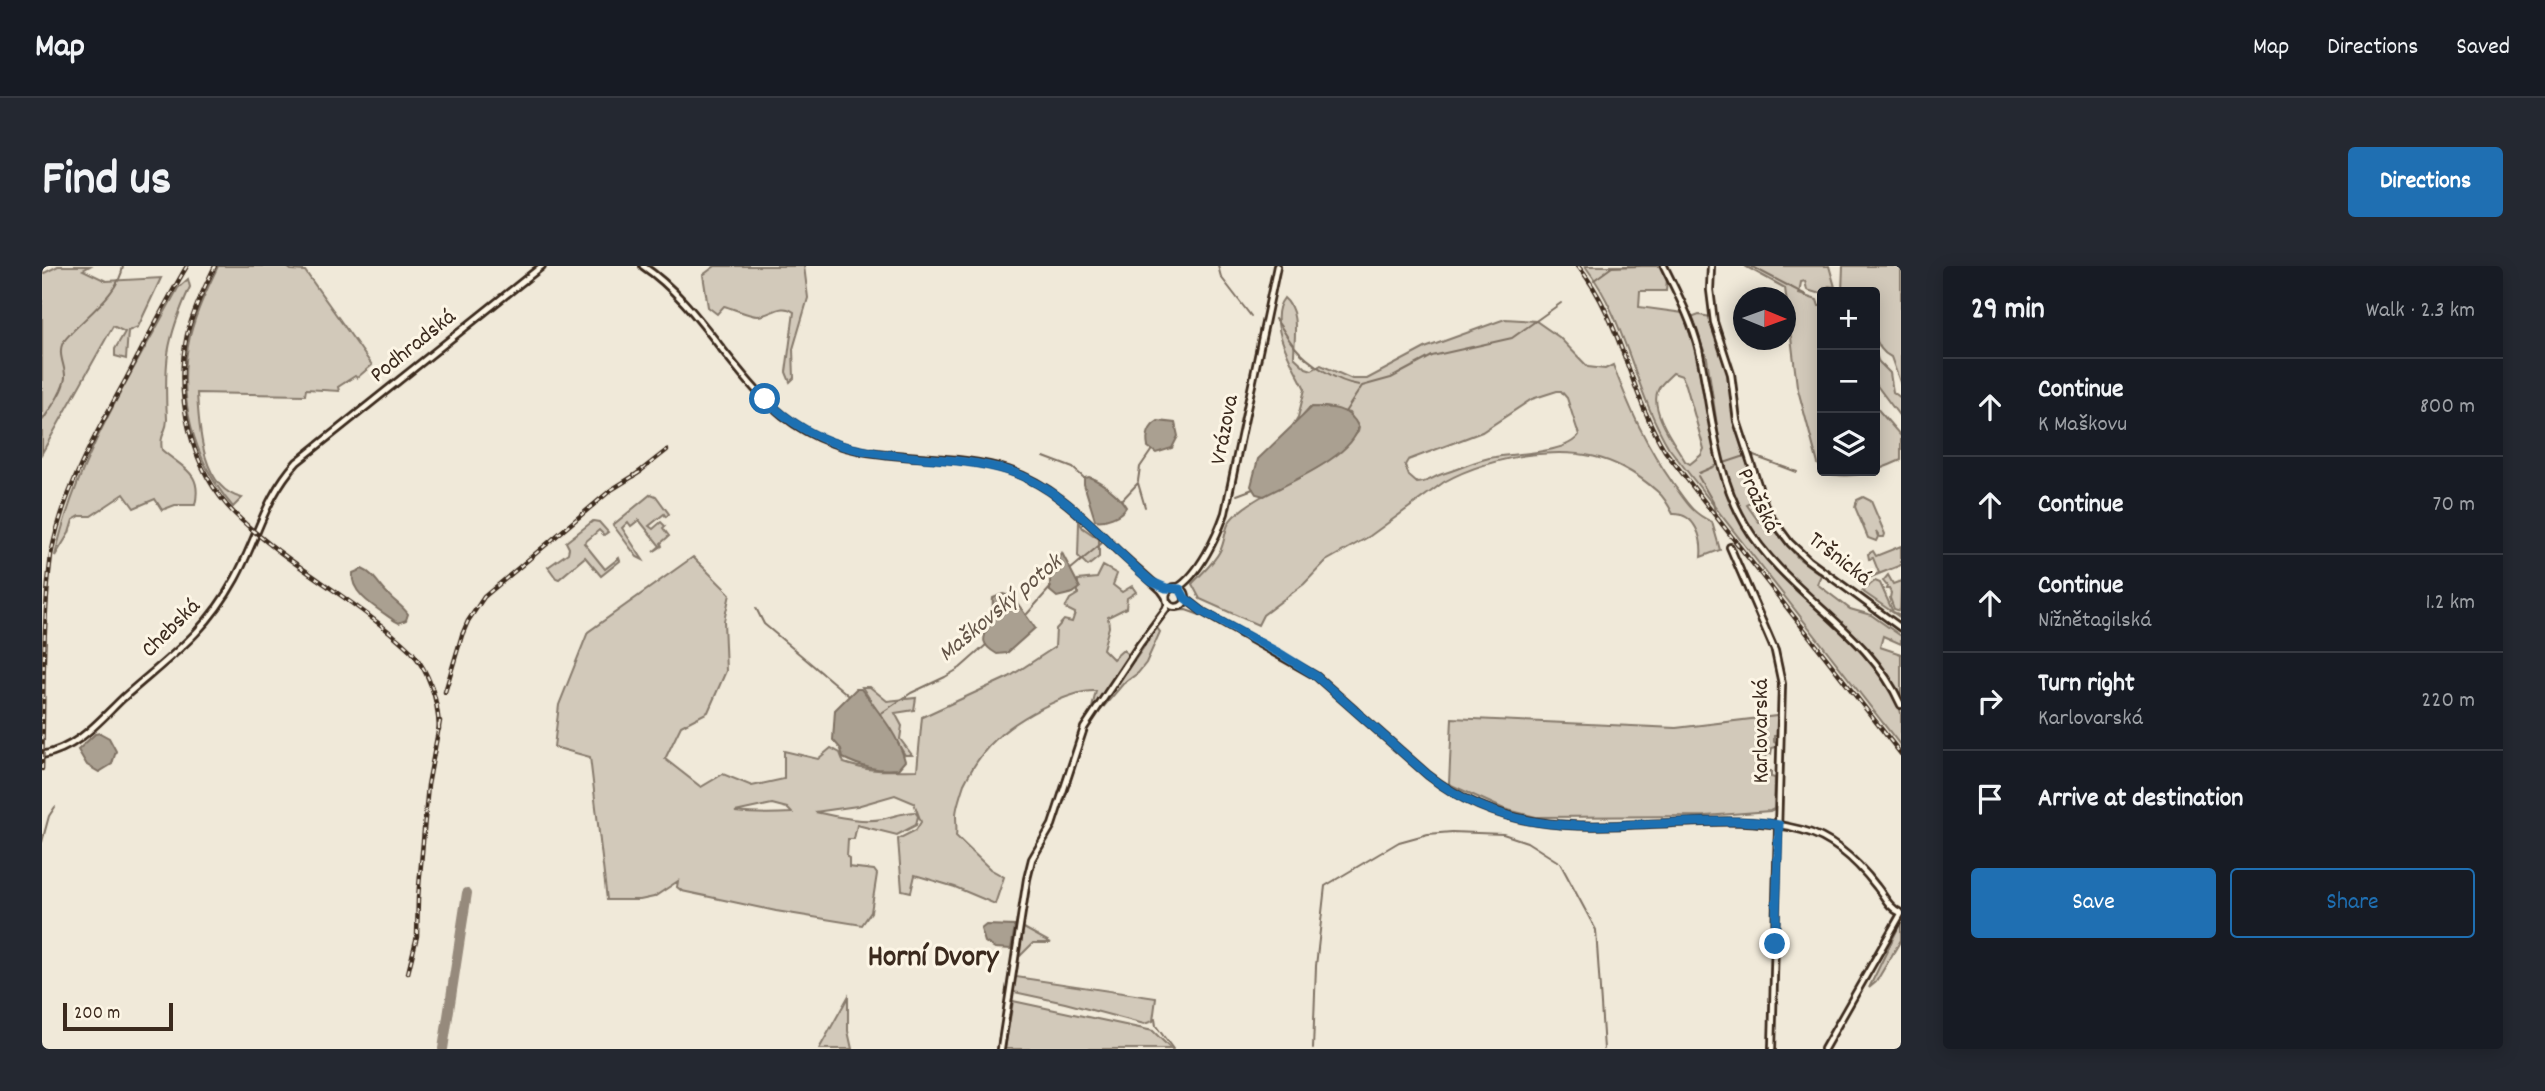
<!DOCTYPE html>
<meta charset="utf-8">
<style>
:root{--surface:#171b24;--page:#242831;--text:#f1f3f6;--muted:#9ea1a6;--line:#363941;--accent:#1f6fb2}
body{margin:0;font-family:Dekko,sans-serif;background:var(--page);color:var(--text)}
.controls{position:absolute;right:21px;top:21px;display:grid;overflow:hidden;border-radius:7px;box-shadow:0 4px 18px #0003}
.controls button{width:63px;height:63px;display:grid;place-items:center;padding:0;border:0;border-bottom:2px solid var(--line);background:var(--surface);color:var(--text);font:35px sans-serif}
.compass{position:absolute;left:1691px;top:21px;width:63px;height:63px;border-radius:50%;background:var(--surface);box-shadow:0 4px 18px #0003;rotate:91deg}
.scale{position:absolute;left:21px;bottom:18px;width:110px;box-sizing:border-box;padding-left:7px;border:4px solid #3b2a1e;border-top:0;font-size:19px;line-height:24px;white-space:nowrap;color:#3b2a1e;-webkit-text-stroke:5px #fcf5e5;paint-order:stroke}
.stop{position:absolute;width:21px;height:21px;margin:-16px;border:5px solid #1f6fb2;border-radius:50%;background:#fff}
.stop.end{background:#1f6fb2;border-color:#fff;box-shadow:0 2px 7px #0008}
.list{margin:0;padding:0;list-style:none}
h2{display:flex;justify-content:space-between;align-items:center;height:91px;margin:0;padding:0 28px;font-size:30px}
h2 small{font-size:23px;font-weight:400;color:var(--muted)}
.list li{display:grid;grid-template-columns:46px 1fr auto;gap:21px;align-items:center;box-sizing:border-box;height:98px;padding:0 28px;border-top:2px solid var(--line)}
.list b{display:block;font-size:26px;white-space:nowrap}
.list p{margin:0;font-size:23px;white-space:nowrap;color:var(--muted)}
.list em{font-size:23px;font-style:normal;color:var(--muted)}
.actions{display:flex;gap:14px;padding:21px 28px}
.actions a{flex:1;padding:16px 0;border:2px solid var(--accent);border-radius:7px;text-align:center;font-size:24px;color:var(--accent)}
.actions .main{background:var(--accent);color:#fff}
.icon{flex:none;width:38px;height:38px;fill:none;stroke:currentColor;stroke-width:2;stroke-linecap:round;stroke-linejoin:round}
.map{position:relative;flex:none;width:1859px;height:783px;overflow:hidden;border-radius:7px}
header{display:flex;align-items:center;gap:42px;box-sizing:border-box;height:98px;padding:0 35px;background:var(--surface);border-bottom:2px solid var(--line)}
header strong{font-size:33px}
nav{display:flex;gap:38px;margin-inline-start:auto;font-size:24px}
.intro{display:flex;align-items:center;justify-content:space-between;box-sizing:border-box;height:168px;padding:0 42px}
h1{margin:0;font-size:49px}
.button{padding:18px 32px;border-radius:7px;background:var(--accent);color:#fff;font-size:24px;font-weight:700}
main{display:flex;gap:42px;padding:0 42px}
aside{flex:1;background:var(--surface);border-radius:7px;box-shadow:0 4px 18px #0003}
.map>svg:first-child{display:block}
</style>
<header>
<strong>Map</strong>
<nav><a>Map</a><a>Directions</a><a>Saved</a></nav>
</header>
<div class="intro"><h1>Find us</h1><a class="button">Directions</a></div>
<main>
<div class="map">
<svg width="1859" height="783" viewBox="0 0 1859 783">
<rect width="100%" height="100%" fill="#f0e9d9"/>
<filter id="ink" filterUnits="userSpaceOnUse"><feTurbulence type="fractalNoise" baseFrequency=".0143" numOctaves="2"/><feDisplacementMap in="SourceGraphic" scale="14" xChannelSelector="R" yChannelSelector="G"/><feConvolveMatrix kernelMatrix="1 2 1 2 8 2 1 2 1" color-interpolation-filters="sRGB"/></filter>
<g filter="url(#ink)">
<g fill="#d2c9ba" stroke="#867a6c" stroke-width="2" fill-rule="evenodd">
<polygon points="16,0 48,0 41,4 64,15 119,12 96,61 86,65 84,93 73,90 73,83 83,66 71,60 0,187 0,8"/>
<path d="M176,0H244L249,4L263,5L330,99L315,112L313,110L296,121L297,125L264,123L263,129L155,127C157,160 159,223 200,232L191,241C151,194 134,131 148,70C154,46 165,23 176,0Z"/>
<path d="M673,0H762L766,32L751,83L752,112L748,116L744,106L752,46C739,36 728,50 715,50C708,50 690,42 682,40L675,48L666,41L661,9Z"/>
<path d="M1543,0H1619L1625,12L1624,25H1598L1597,41L1641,47C1668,117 1663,197 1702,262C1739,323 1807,358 1845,419C1851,427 1858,438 1859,448C1859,458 1859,470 1859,480L1627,182C1592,124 1585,55 1543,0ZM1631,107L1640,110L1644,119L1662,183L1659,189L1648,198L1643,195C1633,178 1607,144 1616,124C1619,117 1626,112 1631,107Z"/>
<polygon points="1703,0 1787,0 1793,21 1787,20 1781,23 1782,26 1775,27 1765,24 1763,15 1759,16 1757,28 1775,34 1777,40 1780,40 1780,204 1776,198 1755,120 1743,22"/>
<path d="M1801,0H1859V119L1849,91C1826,80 1833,47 1833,26H1800Z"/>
<path d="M146,13L148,21C124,74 122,96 125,153C125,167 117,168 120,184C140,202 161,206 153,239H133L120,244L113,233L92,242L82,228L49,250H38L31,254L27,267L13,290C34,193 90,108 136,22Z"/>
<path d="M1242,32C1258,45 1252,72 1252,91L1264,102L1270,104L1279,99L1310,113H1325L1383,82L1463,53L1494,55L1517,71L1546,101L1563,103L1571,99C1589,145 1603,178 1632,219C1645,237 1650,247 1670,256L1678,284L1659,291C1661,272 1653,247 1631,248C1627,240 1623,232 1616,226C1606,217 1592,207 1580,201C1531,174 1448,190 1402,216L1328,270L1284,295L1262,318L1221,349L1216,359L1158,333L1150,318C1159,308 1172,297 1178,285C1184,274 1182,259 1192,250C1231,215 1281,212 1316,166L1317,162L1307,147L1283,141L1267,142L1250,161L1256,151L1263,123C1252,100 1223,56 1242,32ZM1515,125H1519L1525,132L1537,169C1524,188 1474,187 1453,191C1436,193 1418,203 1400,208C1391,211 1386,217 1375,217L1367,210L1363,199L1366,194L1440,166L1490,133Z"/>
<polygon points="1657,49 1669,51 1686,103 1690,145 1716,233 1705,239 1717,256 1725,255 1756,292 1779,309 1775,318 1808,343 1829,349 1859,370 1859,378 1841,370 1838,381 1859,388 1859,432 1830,388 1736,297 1719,279 1697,242 1680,193 1665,92 1649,52"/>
<polygon points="1833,81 1836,95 1848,107 1851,126 1859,132 1859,152 1833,117 1833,96 1836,94 1833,91"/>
<path d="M1833,140L1859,170V194C1835,205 1808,215 1782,206L1781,205H1833Z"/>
<polygon points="609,228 614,230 627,248 624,251 622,248 607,260 611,263 619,256 623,260 621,262 627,270 619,277 620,280 611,286 618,280 597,254 589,260 586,256 580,262 601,294 595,291 571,259"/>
<polygon points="1821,231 1829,235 1843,268 1842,271 1838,271 1834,265 1836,271 1834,275 1826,272 1813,241 1815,234"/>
<polygon points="551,255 557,256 566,266 562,269 557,264 542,277 563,303 577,292 578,295 559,310 543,291 517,313 514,312 506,301 526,287 527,282 524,276"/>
<polygon points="1037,256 1041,262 1057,273 1057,291 1046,300 1036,290"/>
<polygon points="1859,280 1859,299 1829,311 1828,304 1831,310 1837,307 1831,292 1827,293 1826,288 1831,285 1834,290"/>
<path d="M651,291L688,328L682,355L684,405L666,446L639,460L623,493L659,521L681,508L710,520L742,513V485L776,493L789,482L798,487L802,497C831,507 847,504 875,504L880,451L967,411L1013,381L1014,363L1022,354L1030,356L1033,347L1023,342L1028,333L1036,328V314L1055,312L1061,300L1075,308L1071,319L1080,326L1090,320L1094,326L1085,332L1084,342L1066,351L1067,361L1061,383L1071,393L1081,384L1093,394L1115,362L1118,366L1104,397L1096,407L1081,418L1059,444L1050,442L1054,425C1026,424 973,454 953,474C940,486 930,502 922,518C920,524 914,543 914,549C914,556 915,563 914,570L948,603L962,611L953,638L913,621L873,609L869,626L860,624L856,573L874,564L879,556L872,537L853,529L815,540L773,546C793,550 820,557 840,553C853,550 859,547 873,546L876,550L874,559L855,569L815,559L812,573H806L805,591L807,592V601L832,604L835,608L829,646L820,659L734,645L640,625L635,621L636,615L612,631L598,634H565L548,491L512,481L517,439L546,366ZM730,538L745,542L750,547C731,548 710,548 693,546Z"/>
<polygon points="1846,309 1851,318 1859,315 1858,345 1852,343 1848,332 1849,327 1847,323 1844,323 1845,320 1841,315"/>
<polygon points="1833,315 1838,317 1851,346 1859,349 1859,352 1820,325"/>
<polygon points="820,421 828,421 845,435 874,432 872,444 853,447 860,460 858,473 870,489 863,489"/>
<polygon points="1735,450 1735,470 1732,470 1732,476 1734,477 1734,481 1730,482 1729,488 1724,488 1722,505 1729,505 1729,511 1733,512 1732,543 1728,545 1664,550 1494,551 1462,543 1407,518 1410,452 1634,462"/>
<polygon points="1859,656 1859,674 1834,716 1827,722"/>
<polygon points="980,661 1009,677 991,677 977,691 974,711 1114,732 1111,755 1102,758 1023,737 972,726 972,723 970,723"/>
<polygon points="806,731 806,765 810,783 777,783"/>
<polygon points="971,735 1111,765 1129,783 963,783"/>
</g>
<g fill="#aaa091" stroke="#7e7163" stroke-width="2">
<path d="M1270,141C1289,141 1307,141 1316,160C1315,188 1244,218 1222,230L1214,228L1209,220L1216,193Z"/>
<path d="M1116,155L1133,157L1136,170L1130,182L1114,187L1106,181C1104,171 1106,161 1116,155Z"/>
<path d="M1047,211C1060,216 1077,229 1084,241C1079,250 1063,256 1053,254L1042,218V212Z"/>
<polygon points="1020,287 1038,322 1031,327 1015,331 1008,325 1008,310"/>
<path d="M320,303C332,308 336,318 345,327C351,335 360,339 366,348L364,354L357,357L353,355C338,344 307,328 311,307Z"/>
<path d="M961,328L971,331L993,362L965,387L955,388C932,375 946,368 950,349C952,343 950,338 951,332Z"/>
<path d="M814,423H819C835,444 856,468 863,495L856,503C835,505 819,501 801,492L799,483L791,474L793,444Z"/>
<polygon points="58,467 67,472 74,485 70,498 57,506 45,499 36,484 53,468"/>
<polygon points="944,659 973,660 969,683 953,682 943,676 939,663"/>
</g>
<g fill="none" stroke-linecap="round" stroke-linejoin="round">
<g stroke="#7e7163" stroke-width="2">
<polyline points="1176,0 1179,11 1209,50"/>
<polyline points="1709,0 1764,29"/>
<polyline points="1552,14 1570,1 1598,0"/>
<path d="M1233,53C1241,62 1245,72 1252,80C1266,97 1295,116 1317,119"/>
<polyline points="1303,146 1320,120 1349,112 1390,90 1470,72 1519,37"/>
<path d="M0,155C8,143 21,126 23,112C24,100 14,87 22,75C38,54 78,28 81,0"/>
<polyline points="1709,189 1755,206"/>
<polyline points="1002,191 1031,202 1041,211"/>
<polyline points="1682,197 1703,190"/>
<polyline points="1657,207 1673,200"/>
<polyline points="1656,210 1671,236 1673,247"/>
<polyline points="1096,215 1098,201 1109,185"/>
<polyline points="1195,229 1211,223"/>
<polyline points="1080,234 1096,217 1103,241"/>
<polyline points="1029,303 1060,277"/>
<polyline points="714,342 722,358 806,429"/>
<polyline points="1131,345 1144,344 1158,349"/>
<polyline points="985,348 1009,321"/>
<polyline points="838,448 869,427 903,411 918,402 944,379"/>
<polyline points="0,576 7,550 13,541"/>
<polyline points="1113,753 1114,760 1131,783"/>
<polyline points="1271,783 1274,700 1283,620 1357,576 1386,568 1410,566 1461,568 1485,576 1518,597 1554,664 1562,783"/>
</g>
<polyline stroke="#968a7c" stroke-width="10" points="401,783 425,627"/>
<defs>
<g id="secondary">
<path d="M601,0C666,44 696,127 764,165C826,201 900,183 966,204C1011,219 1043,253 1076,285C1090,298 1105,311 1119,324L1124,331"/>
<path d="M1622,0C1635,27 1650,55 1657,84C1670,143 1672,205 1703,258C1744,328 1826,364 1859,439"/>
<polyline points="1669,0 1668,24 1672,56 1689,108 1695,155 1725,246 1748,277 1766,294 1859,362"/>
<polyline points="1688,281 1733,385 1740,418 1730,783"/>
<circle cx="1134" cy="331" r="10"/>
<path d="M1135,322C1157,309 1175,270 1183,247L1235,0"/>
<path d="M1143,332L1161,346L1274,410L1386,509C1472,576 1559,558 1660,556C1694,555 1727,555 1760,564C1791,572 1816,596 1835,621C1843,631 1847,642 1859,647"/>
<path d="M0,489C36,482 56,456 81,432C126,392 163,368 193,313C216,272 222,232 255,196L500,0"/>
<polyline points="959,783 985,613 990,593 1010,559 1042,462 1098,378 1124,343 1126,337"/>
<polyline points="1782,783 1859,648"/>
</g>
</defs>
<use href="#secondary" stroke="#3b2a1e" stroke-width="10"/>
<use href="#secondary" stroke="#fcf5e5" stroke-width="4.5"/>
<defs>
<g id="rail">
<path d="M173,0C162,22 151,45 145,69C132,130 148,203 193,248C246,300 316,334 370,386C389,409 396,434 397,463"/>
<path d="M1536,0C1580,54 1587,126 1623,185L1859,488"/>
<polyline points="592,210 625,184"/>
<polyline points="403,426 420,369 426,355 442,331 569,224 598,206"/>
<path d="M0,503C2,433 0,359 9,289C21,225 53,169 84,113C104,75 123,37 145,0"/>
<polyline points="366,707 375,670 376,632 386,519 398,455"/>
</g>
</defs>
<use href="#rail" stroke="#3b2a1e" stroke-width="4.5"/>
<use href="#rail" stroke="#fcf5e5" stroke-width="2" stroke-dasharray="5" stroke-linecap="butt"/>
</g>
</g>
<g fill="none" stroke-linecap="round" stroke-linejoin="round" filter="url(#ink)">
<path stroke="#1f6fb2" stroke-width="9" d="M723,133C780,188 830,187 905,194C928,196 951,199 973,207C1029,228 1065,279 1110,316L1124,322L1138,323L1143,332L1161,346L1239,388L1274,410L1386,509C1471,576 1557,558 1657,556C1684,555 1711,554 1737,559L1733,678"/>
</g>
<g text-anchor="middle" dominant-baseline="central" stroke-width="6" stroke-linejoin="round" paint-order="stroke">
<g font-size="23" fill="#3b2a1e" stroke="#fcf5e5">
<text transform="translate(372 81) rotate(-39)">Podhradská</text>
<text transform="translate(1184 164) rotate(-79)">Vrázova</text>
<text transform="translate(1715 235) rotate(64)">Pražská</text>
<text transform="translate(1797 294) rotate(38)">Tršnická</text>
<text transform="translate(130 363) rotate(-45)">Chebská</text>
<text transform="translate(1720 465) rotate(-90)">Karlovarská</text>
</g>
<g font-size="24" font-style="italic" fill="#625346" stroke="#fcf5e5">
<text transform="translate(959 343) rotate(-40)">Maškovský potok</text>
</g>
<g font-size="30" font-weight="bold" fill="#3b2a1e" stroke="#fcf5e5">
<text x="891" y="693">Horní Dvory</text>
</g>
</g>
</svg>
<div class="controls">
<button>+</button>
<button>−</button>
<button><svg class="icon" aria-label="layers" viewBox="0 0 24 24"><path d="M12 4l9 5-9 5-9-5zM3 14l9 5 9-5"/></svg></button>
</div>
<svg class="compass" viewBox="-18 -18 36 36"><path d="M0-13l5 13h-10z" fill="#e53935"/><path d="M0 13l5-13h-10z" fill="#9ea1a6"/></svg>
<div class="scale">200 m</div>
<div class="stop" style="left:723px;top:133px"></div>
<div class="stop end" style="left:1733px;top:678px"></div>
</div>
<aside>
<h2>29 min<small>Walk · 2.3 km</small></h2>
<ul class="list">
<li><svg class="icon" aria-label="ahead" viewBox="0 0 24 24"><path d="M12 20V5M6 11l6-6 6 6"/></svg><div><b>Continue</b><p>K Maškovu</p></div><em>800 m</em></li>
<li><svg class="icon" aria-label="ahead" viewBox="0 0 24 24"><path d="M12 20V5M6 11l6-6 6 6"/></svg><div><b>Continue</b></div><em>70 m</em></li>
<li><svg class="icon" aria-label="ahead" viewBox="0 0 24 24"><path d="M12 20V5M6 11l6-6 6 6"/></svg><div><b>Continue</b><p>Nižnětagilská</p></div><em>1.2 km</em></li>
<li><svg class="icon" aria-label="right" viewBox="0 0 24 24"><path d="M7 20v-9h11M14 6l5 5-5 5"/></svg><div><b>Turn right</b><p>Karlovarská</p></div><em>220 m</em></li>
<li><svg class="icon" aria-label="arrive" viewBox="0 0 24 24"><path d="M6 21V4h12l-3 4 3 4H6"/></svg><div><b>Arrive at destination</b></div></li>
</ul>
<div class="actions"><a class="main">Save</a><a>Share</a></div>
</aside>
</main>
